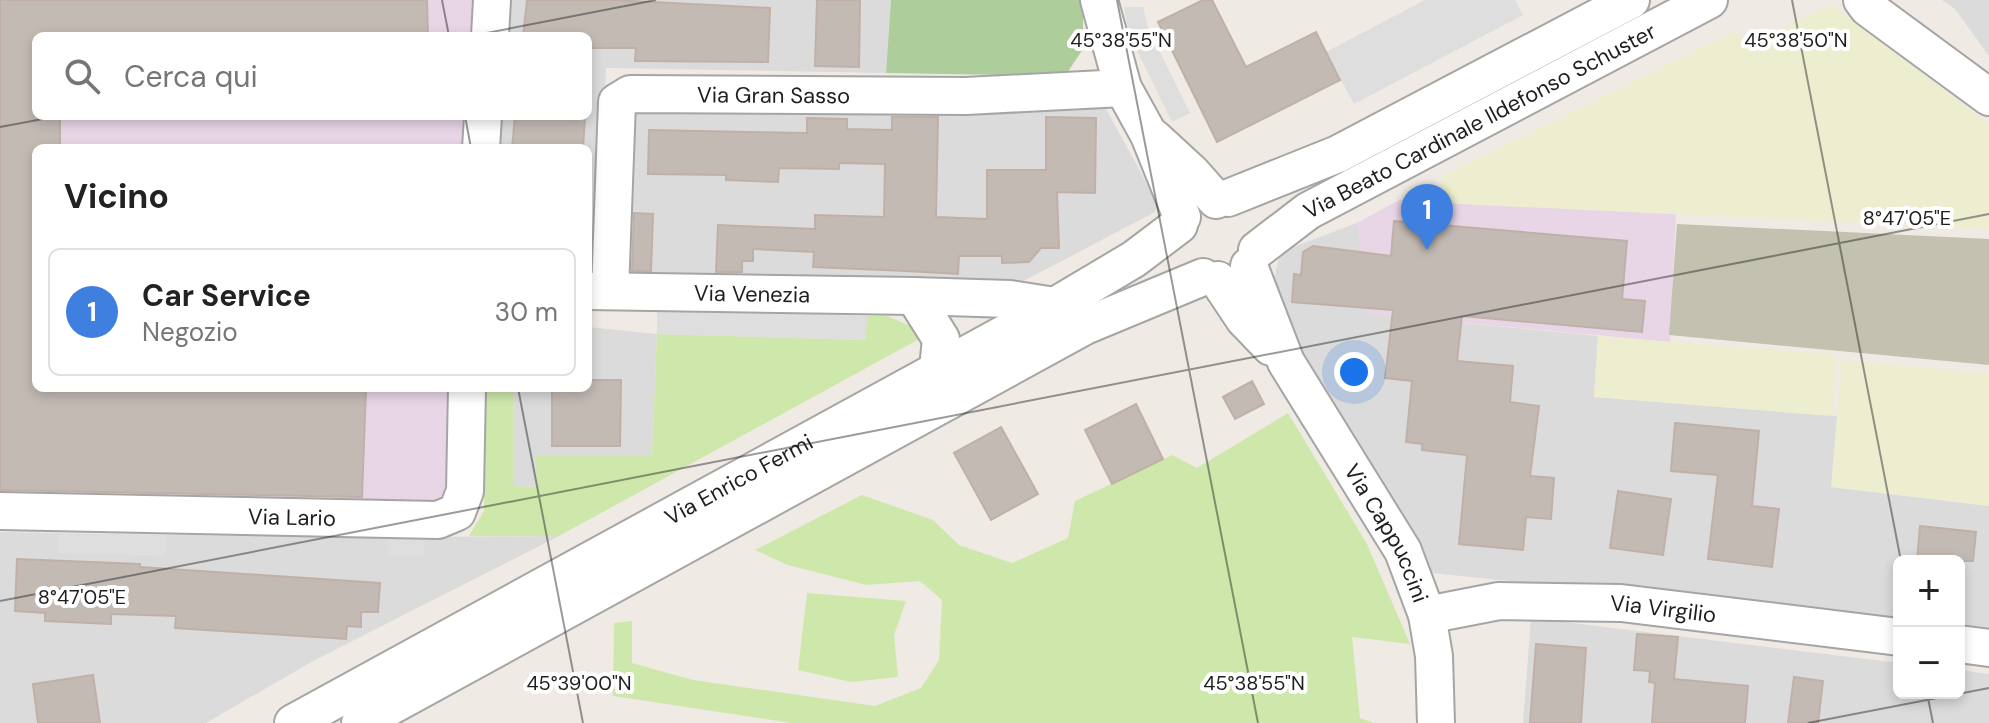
<!DOCTYPE html>
<html lang="it">
<meta charset="utf-8">
<style>
:root{--surface:#fff;--page:#f2f2f2;--text:#222;--muted:#767676;--line:#e0e0e0;--accent:#7c3aed}
body{margin:0;font-family:"DM Sans",sans-serif;background:var(--page);color:var(--text)}
.controls{position:absolute;right:24px;bottom:24px;display:grid;overflow:hidden;border-radius:12px;box-shadow:0 4px 12px #0003}
.controls button{width:72px;height:72px;display:grid;place-items:center;padding:0;border:0;border-bottom:2px solid var(--line);background:var(--surface);color:var(--text);font:40px sans-serif}
.you{position:absolute;left:1354px;top:372px;width:28px;height:28px;margin:-20px;border:6px solid #fff;border-radius:50%;background:#1a73e8;box-shadow:0 0 0 12px #1a73e833}
.badge{display:grid;place-items:center;width:52px;height:52px;border-radius:50%;background:var(--accent);color:#fff;font-size:26px;font-weight:700}
.pin{position:absolute;translate:-50% -66px;filter:drop-shadow(0 2px 4px #0008)}
.pin::after{content:'';position:absolute;top:42px;width:28px;height:24px;background:inherit;clip-path:polygon(0 0,100% 0,50% 100%)}
.list{margin:0;padding:0;list-style:none}
h2{display:flex;justify-content:space-between;align-items:center;height:104px;margin:0;padding:0 32px;font-size:34px}
h2 small{font-size:26px;font-weight:400;color:var(--muted)}
.list li{display:grid;grid-template-columns:52px 1fr auto;gap:24px;align-items:center;box-sizing:border-box;height:128px;margin:0 16px 16px;padding:0 16px;border:2px solid var(--line);border-radius:12px}
.list b{display:block;font-size:30px;white-space:nowrap}
.list p{margin:0;font-size:26px;white-space:nowrap;color:var(--muted)}
.list em{font-size:26px;font-style:normal;color:var(--muted)}
.icon{flex:none;width:44px;height:44px;fill:none;stroke:currentColor;stroke-width:2;stroke-linecap:round;stroke-linejoin:round}
.map{position:relative;flex:none;width:1989px;height:723px;overflow:hidden}
.search{position:absolute;background:var(--surface);box-shadow:0 4px 12px #0003;left:32px;top:32px;width:560px;height:88px;display:flex;align-items:center;gap:20px;box-sizing:border-box;padding:0 28px;border-radius:12px;color:var(--muted);font-size:30px}
.panel{position:absolute;background:var(--surface);box-shadow:0 4px 12px #0003;left:32px;top:144px;width:560px;height:248px;border-radius:12px}
.map>svg:first-child{display:block}
</style>
<div class="map">
<svg width="1989" height="723" viewBox="0 0 1989 723">
<rect width="100%" height="100%" fill="#efeae4"/>
<g fill="#dcdbdb">
<polygon points="511,0 891,0 886,73 606,68 600,278 588,278 588,148 493,148 497,116 588,116 588,36 507,36"/>
<polygon points="1942,0 1989,0 1989,56 1955,9"/>
<polygon points="633,106 1105,107 1158,204 1155,212 1018,284 625,279"/>
<polygon points="1357,223 1370,314 1598,336 1594,397 1837,416 1832,487 1989,506 1989,631 1959,628 1959,561 1899,561 1899,621 1432,573 1279,311 1272,287 1279,258 1285,250"/>
<polygon points="588,327 657,334 652,456 537,456 537,487 513,486 513,388 588,388"/>
<polygon points="0,532 59,533 59,553 165,555 166,535 388,537 388,556 424,556 424,537 559,536 313,661 206,723 0,723"/>
<polygon points="1531,618 1899,663 1899,693 1959,693 1959,670 1989,674 1989,723 1523,723"/>
</g>
<g fill="#e8d6e6">
<polygon points="0,0 480,0 475,36 36,36 36,116 464,116 461,148 36,148 36,388 450,388 449,500 0,503"/>
<polygon points="1399,200 1676,214 1670,342 1370,314 1357,223"/>
</g>
<polygon fill="#c3c2b0" points="1677,224 1989,239 1989,365 1669,335"/>
<g fill="#ededd0">
<polygon points="1832,5 1989,124 1989,229 1438,203 1443,176 1732,32 1754,41"/>
<polygon points="1598,336 1837,355 1832,416 1594,397"/>
<polygon points="1842,360 1989,374 1989,506 1831,487"/>
</g>
<g fill="#cee8ab">
<polygon points="867,316 887,316 918,329 921,338 559,536 469,536 484,511 484,388 513,388 513,486 537,487 536,456 652,456 657,334 865,340"/>
<polygon points="1288,413 1367,544 1410,644 1352,637 1360,718 1374,723 792,723 613,696 614,623 632,621 632,663 693,680 875,706 921,688 939,660 942,600 920,581 866,585 788,565 755,550 862,495 933,520 959,545 1012,563 1068,538 1075,501 1172,455 1197,468"/>
<polygon points="807,593 906,601 894,635 898,677 851,682 798,670"/>
</g>
<polygon fill="#adcd9a" points="891,0 1083,0 1083,49 1065,76 886,73"/>
<g fill="#dedede">
<polygon points="1425,0 1515,0 1523,15 1354,104 1326,52"/>
<polygon points="1143,7 1148,28 1190,113 1172,122 1129,34 1124,7"/>
<polygon points="657,310 867,316 866,340 657,334"/>
<polygon points="59,533 166,535 166,555 59,553"/>
<polygon points="388,537 424,537 425,556 387,556"/>
</g>
<g fill="#c3bab4" stroke="#c0b0a7" stroke-width="2">
<polygon points="0,0 427,0 428,36 36,36 36,116 60,116 60,148 36,148 36,388 366,388 362,497 0,490"/>
<polygon points="527,0 613,0 770,8 768,62 635,61 636,48 588,48 588,36 523,36"/>
<polygon points="817,0 860,0 859,67 815,66"/>
<polygon points="1203,0 1212,0 1246,67 1316,32 1340,80 1217,142 1158,22"/>
<polygon points="515,116 585,116 583,148 512,148"/>
<polygon points="892,117 938,117 936,217 987,219 987,170 1046,170 1046,117 1096,118 1095,193 1057,192 1059,248 1041,248 1029,262 1002,263 1002,256 959,256 958,274 906,271 813,267 814,252 753,249 753,261 742,261 742,272 716,272 718,225 815,229 815,215 884,217 885,164 839,163 839,169 779,168 778,182 726,180 726,175 648,174 649,130 807,133 807,118 847,119 847,129 892,130"/>
<polygon points="634,213 653,214 651,271 632,271"/>
<polygon points="1394,221 1627,241 1622,299 1645,301 1642,332 1462,316 1457,361 1513,366 1510,402 1539,406 1530,476 1554,478 1551,519 1526,517 1523,550 1459,544 1467,455 1422,450 1422,444 1406,442 1412,381 1385,378 1393,310 1292,302 1294,274 1301,275 1303,252 1313,246 1391,256"/>
<polygon points="588,380 621,380 620,446 552,446 552,388 588,388"/>
<polygon points="1252,381 1264,404 1235,419 1223,397"/>
<polygon points="1136,404 1163,459 1112,484 1085,430"/>
<polygon points="1675,423 1759,431 1752,506 1779,509 1772,567 1708,559 1718,475 1671,471"/>
<polygon points="1001,427 1038,494 991,520 954,453"/>
<polygon points="1618,491 1671,499 1663,555 1610,548"/>
<polygon points="1920,526 1976,532 1973,561 1917,561"/>
<polygon points="17,559 140,564 140,567 380,583 378,612 361,612 361,627 347,626 346,639 175,628 176,616 111,614 111,624 45,621 45,613 15,611"/>
<polygon points="1637,634 1678,637 1674,679 1748,686 1745,723 1652,723 1655,683 1649,682 1650,671 1634,670"/>
<polygon points="1536,644 1586,648 1581,723 1530,723"/>
<polygon points="93,675 100,723 38,723 33,684"/>
<polygon points="1794,677 1823,681 1818,723 1788,723"/>
</g>
<g fill="none" stroke-linecap="round" stroke-linejoin="round">
<defs>
<g id="minor">
<polyline points="1099,0 1123,88 1149,135 1182,217"/>
<polyline points="1862,0 1868,8 1989,97"/>
<polyline points="490,36 492,0"/>
<polyline points="1154,138 1192,173 1216,200"/>
<polyline points="481,148 483,116"/>
<polyline points="1228,198 1338,154 1631,0"/>
<path id="s1" d="M1257,250L1308,211L1709,0"/>
<path id="s2" d="M1249,266L1286,362L1403,551L1427,615L1434,656L1436,723"/>
<polyline points="1218,280 1244,319 1271,347"/>
<path id="s3" d="M588,291L914,296L1010,299L1055,306"/>
<path id="s4" d="M610,291L617,102L630,94L966,96L1123,88"/>
<polyline points="914,296 941,339 938,368"/>
<path id="s5" d="M0,511L438,520L457,512L465,491L467,388"/>
<path id="s6" d="M1427,615L1499,601L1621,603L1899,637"/>
<polyline points="1959,644 1989,648"/>
<path id="s7" d="M293,723L1055,306L1134,259L1179,225"/>
<polyline points="360,723 1085,326 1203,277"/>
</g>
</defs>
<use href="#minor" stroke="#a5a5a5" stroke-width="40"/>
<use href="#minor" stroke="#fff" stroke-width="36"/>
</g>
<path fill="none" stroke="#1e1e1e" stroke-width="2" stroke-opacity="0.45" d="M442,0L449,36M1117,0L1258,723M1792,0L1901,561M471,36L656,0M465,116L471,148M0,127L59,116M518,388L583,723M0,601L1989,214M1927,693L1933,723M1808,723L1989,688"/>
<g text-anchor="middle" dominant-baseline="central" stroke-width="8" stroke-linejoin="round" paint-order="stroke">
<g font-size="22" fill="#1e1e1e" stroke="#fff">
<text stroke="none"><textPath href="#s4" startOffset="348">Via Gran Sasso</textPath></text>
<text stroke="none"><textPath href="#s1" startOffset="258">Via Beato Cardinale Ildefonso Schuster</textPath></text>
<text stroke="none"><textPath href="#s3" startOffset="164">Via Venezia</textPath></text>
<text stroke="none"><textPath href="#s7" startOffset="508">Via Enrico Fermi</textPath></text>
<text stroke="none"><textPath href="#s5" startOffset="292">Via Lario</textPath></text>
<text stroke="none"><textPath href="#s2" startOffset="302">Via Cappuccini</textPath></text>
<text stroke="none"><textPath href="#s6" startOffset="238">Via Virgilio</textPath></text>
</g>
</g>
<g font-size="20" text-anchor="middle" fill="#1e1e1e" stroke="#fff" stroke-width="8" stroke-linejoin="round" paint-order="stroke">
<text x="1121" y="47">45°38'55"N</text>
<text x="1796" y="47">45°38'50"N</text>
<text x="1907" y="225">8°47'05"E</text>
<text x="82" y="604">8°47'05"E</text>
<text x="579" y="690">45°39'00"N</text>
<text x="1254" y="690">45°38'55"N</text>
</g>
</svg>
<div class="controls">
<button>+</button>
<button>−</button>
</div>
<div class="you"></div>
<div class="pin badge" style="left:1427px;top:250px;background:#3f7fe0">1</div>
<div class="search"><svg class="icon" aria-label="search" viewBox="0 0 24 24"><circle cx="10" cy="10" r="6"/><path d="M15 15l6 6"/></svg>Cerca qui</div>
<section class="panel">
<h2>Vicino<small></small></h2>
<ul class="list">
<li><span class="badge" style="background:#3f7fe0">1</span><div><b>Car Service</b><p>Negozio</p></div><em>30 m</em></li>
</ul>
</section>
</div>
